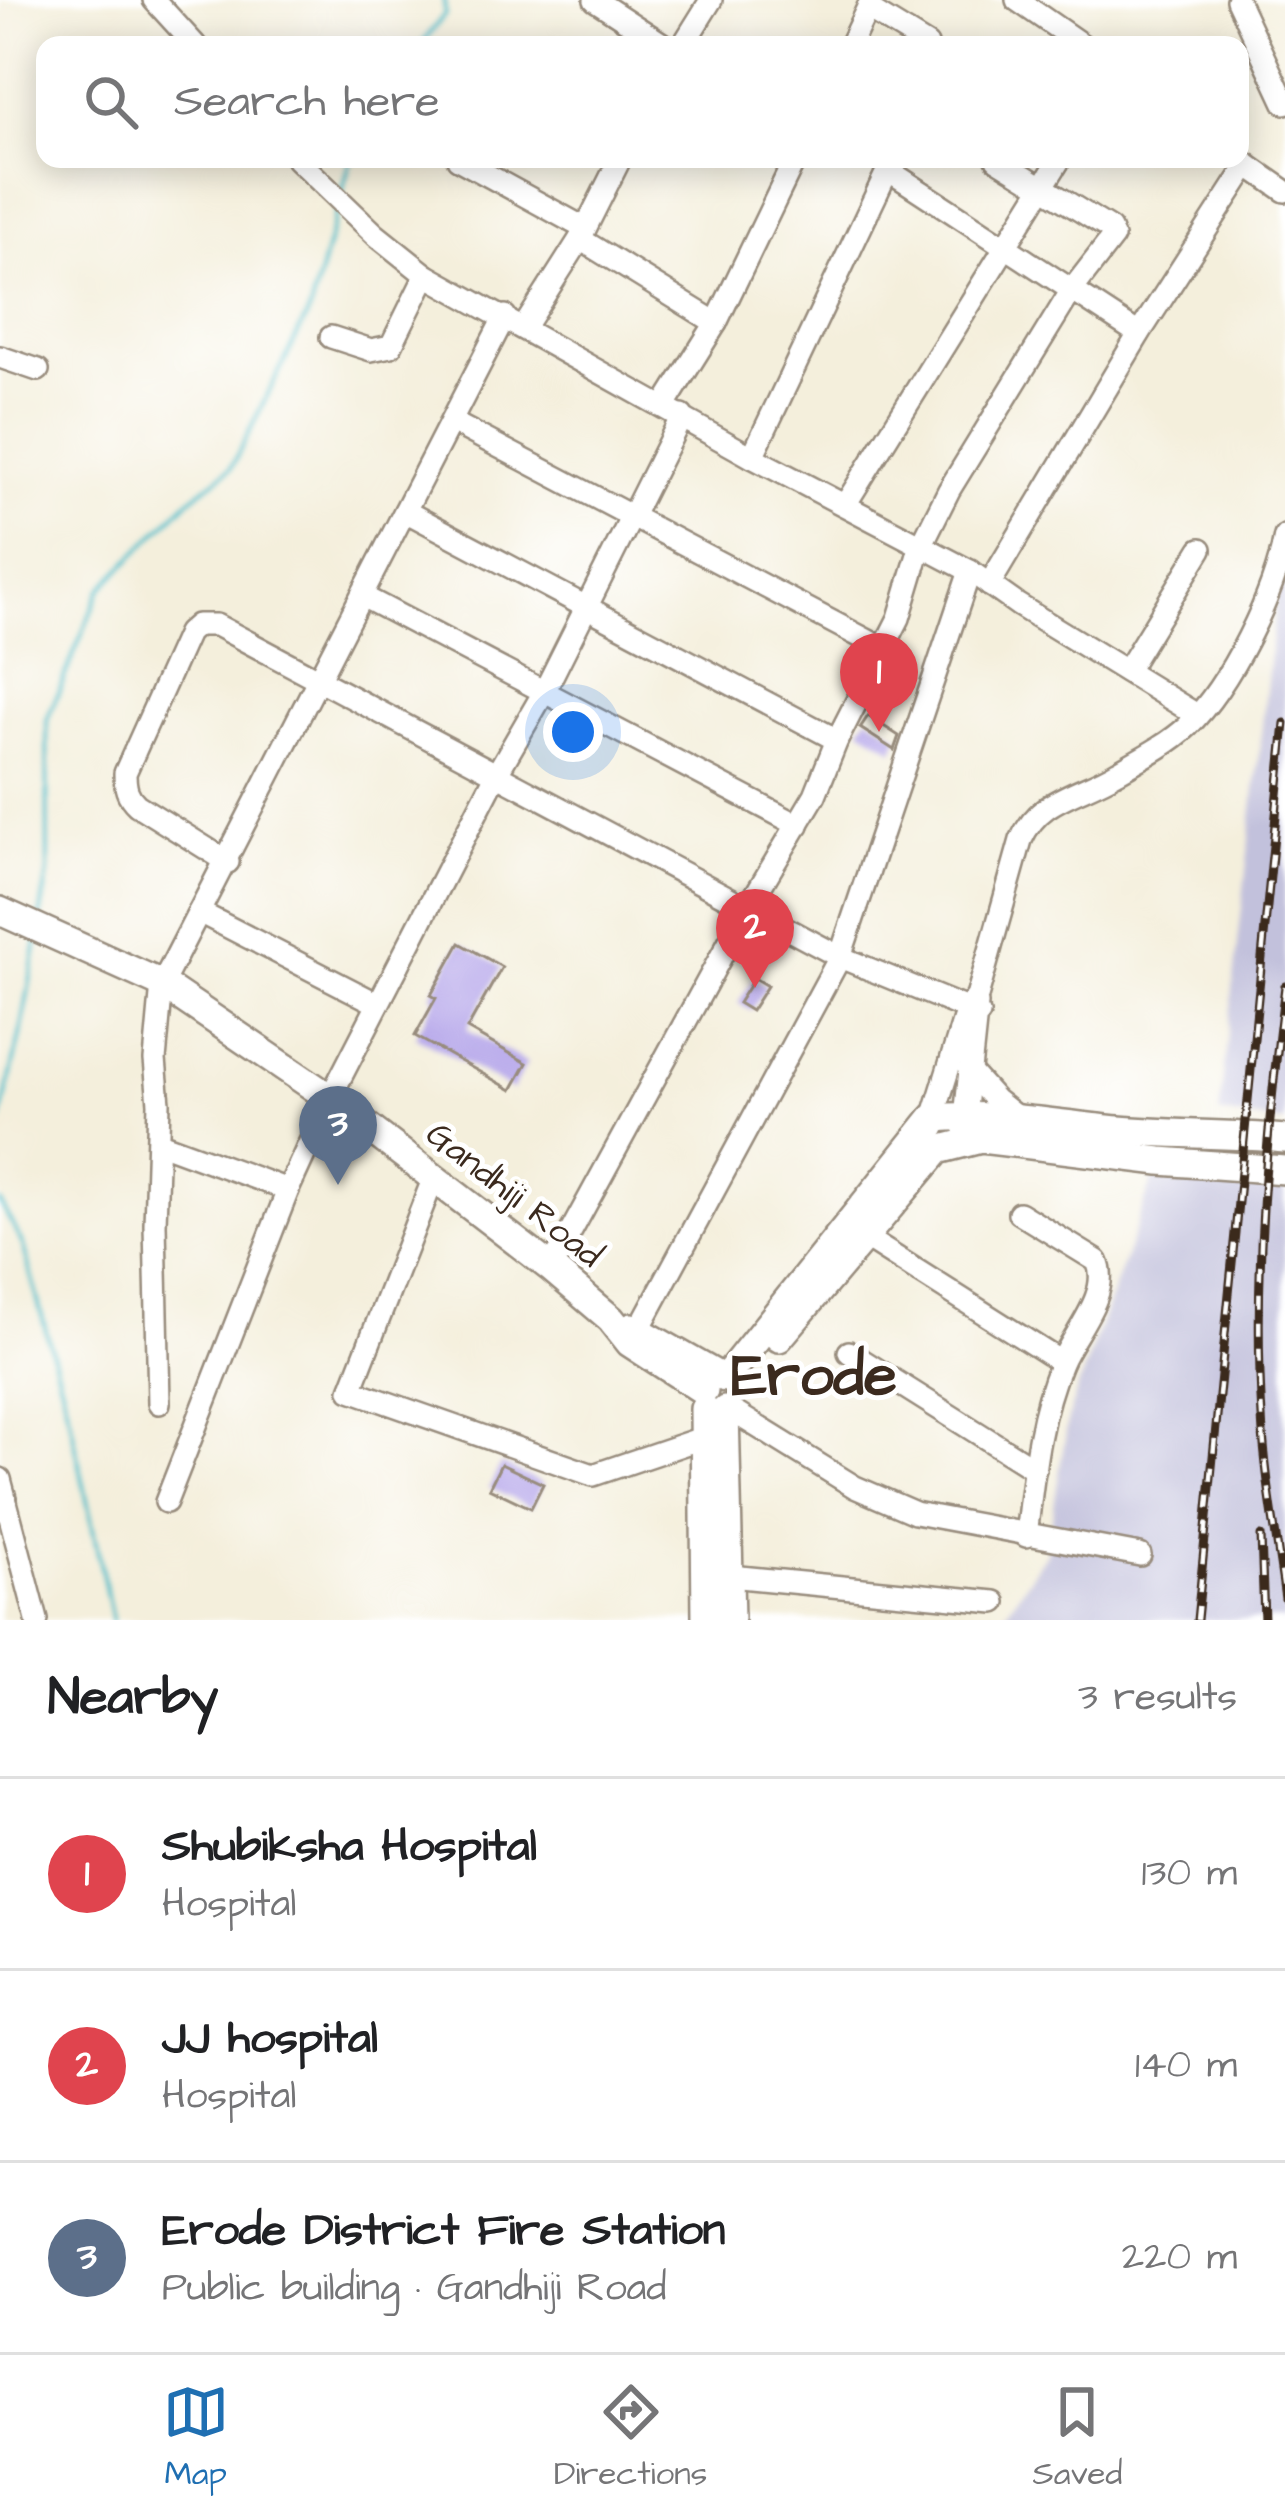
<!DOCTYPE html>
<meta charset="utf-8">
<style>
:root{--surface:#fff;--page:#f6f6f6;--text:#202124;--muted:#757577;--line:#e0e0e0;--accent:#1f6fb2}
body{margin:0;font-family:"Architects Daughter",sans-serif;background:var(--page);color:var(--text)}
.you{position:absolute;left:573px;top:732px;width:42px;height:42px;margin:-30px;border:9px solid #fff;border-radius:50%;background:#1a73e8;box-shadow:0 0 0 18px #1a73e833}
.badge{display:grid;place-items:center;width:78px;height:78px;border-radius:50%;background:var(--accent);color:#fff;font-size:39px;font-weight:700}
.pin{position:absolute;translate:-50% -99px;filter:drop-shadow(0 3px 6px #0008)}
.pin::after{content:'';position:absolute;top:63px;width:42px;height:36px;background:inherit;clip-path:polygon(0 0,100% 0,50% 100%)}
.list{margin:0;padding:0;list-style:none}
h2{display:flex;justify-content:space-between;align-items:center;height:156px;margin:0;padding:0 48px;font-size:51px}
h2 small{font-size:39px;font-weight:400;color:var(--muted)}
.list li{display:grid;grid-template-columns:78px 1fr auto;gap:36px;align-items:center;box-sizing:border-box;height:192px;padding:0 48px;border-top:3px solid var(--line)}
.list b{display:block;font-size:45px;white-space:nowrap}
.list p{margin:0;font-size:39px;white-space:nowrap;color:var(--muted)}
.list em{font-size:39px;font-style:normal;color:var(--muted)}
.icon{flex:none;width:66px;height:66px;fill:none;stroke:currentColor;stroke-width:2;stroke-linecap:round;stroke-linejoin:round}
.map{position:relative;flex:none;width:1285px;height:1620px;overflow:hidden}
.search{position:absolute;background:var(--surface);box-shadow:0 6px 30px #0003;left:36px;right:36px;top:36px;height:132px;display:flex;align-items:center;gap:30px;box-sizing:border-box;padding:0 42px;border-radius:24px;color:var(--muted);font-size:45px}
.sheet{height:732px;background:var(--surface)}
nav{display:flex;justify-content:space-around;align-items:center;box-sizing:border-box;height:168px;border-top:3px solid var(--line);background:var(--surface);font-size:33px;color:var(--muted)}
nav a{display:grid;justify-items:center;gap:6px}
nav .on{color:var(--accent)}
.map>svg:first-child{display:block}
</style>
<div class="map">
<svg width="1285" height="1620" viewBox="0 0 1285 1620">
<rect width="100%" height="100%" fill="#fff"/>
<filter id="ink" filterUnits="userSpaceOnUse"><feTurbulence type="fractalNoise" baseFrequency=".00833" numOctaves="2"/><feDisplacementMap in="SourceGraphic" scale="24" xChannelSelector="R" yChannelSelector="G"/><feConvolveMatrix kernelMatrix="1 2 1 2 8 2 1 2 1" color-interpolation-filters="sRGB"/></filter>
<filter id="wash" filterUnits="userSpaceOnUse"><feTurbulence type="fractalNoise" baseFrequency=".004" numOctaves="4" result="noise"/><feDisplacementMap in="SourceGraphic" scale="48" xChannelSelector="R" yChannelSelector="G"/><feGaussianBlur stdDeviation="2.7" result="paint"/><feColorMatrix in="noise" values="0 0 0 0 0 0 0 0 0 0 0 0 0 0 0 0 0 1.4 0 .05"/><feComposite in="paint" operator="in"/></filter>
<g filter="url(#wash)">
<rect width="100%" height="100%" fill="#f4efdc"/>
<g fill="#c2c1dc">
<polygon points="1285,518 1285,1123 1219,1114"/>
<polygon points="1155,1174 1285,1189 1285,1620 1039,1620 1004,1615 1046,1553 1069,1413"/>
</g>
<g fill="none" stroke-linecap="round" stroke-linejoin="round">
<g stroke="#52bfca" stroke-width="4.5">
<polyline points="421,45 445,14 444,0"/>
<polyline points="342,193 351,159"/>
<polyline points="40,918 48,872 47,720 100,590 189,500 231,468 310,310 337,210"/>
<polyline points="0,1123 23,1022 37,941"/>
<polyline points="0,1202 23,1245 72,1428 112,1620"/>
</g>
</g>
<g id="blocks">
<g fill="#b2a3e9">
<polygon points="868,716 899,736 894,750 860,728"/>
<polygon points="460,943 502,967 467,1029 527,1063 512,1090 415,1036 436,998 431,995"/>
<polygon points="754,978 767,986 751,1011 738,1003"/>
<polygon points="501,1464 543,1484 531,1508 489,1488"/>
</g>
</g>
</g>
<g filter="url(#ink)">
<use href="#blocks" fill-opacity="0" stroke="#988c7d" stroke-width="3"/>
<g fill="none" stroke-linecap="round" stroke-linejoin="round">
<defs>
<g id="minor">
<polyline points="154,0 195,45"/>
<polyline points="595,0 664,45"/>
<polyline points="1017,0 1082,45"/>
<polyline points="1237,0 1285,103"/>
<polyline points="868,9 927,45"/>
<polyline points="683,45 711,0"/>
<polyline points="850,45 871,1"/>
<polyline points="297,159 376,235 426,275 752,457 970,571 1018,605 1197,715"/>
<polyline points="458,159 584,228"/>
<polyline points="1239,159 1285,191"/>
<polyline points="888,170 1139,334"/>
<polyline points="580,239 716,323"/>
<polyline points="524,327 580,239 620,159"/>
<polyline points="331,337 371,350 391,346 426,275"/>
<polyline points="0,357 38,370"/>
<polyline points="664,406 716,323 795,159"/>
<polyline points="452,422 882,648"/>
<polyline points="752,457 893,159"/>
<polyline points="845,505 1060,159"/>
<polyline points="405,511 837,740"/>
<polyline points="989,585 1139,334 1248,165"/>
<polyline points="364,597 798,825"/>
<polyline points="1126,671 1201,549"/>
<path d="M228,862L137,805C127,796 125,787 125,773L188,633L197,625H216L840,957L979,1014"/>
<polyline points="199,912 378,1004"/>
<polyline points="969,1071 995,1100 1019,1119"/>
<polyline points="964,1127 977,1004"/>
<path d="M935,1128L933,1118L967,1009L977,997L1021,840C1040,797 1079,795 1117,772C1140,759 1169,744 1188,726C1230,685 1275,594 1285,536"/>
<polyline points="160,1143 288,1190"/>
<polyline points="434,1177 351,1390 593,1475 702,1438"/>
<path d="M1019,1213L1097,1261C1112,1293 1073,1334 1061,1363C1038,1417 1033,1478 1026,1536"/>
<polyline points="864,1237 1061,1362"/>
<polyline points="551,1268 747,909 815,795 837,740 899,618 920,548 949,490 1072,290 1113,237 1110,229 997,159"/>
<polyline points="639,1329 840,957 970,571"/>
<polyline points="849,1352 1035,1469"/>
<polyline points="159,1403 155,1224 159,1103 155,1060 162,984 505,316"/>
<polyline points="729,1409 855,1487 915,1513 1140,1555"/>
<polyline points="0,1479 37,1620"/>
<polyline points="166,1502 288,1190 330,1098 496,775 544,692 682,416"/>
<polyline points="730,1576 995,1602"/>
</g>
<g id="major">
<polyline points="0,911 162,984 330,1098 551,1268 611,1319 630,1343 704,1391"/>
<polyline points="632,1327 720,1377"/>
<polyline points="779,1338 938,1150 981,1139 1160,1161 1285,1170"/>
<path d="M725,1378L933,1118C995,1112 1057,1124 1118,1130C1173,1135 1230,1133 1285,1139"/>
<polyline points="704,1409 706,1620"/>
<polyline points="725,1410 730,1620"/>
</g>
</defs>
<use href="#minor" stroke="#988c7d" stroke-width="26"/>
<use href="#major" stroke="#988c7d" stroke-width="32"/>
<use href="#minor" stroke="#fff" stroke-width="21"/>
<use href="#major" stroke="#fff" stroke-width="27"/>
<defs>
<g id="rail">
<path d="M1285,986C1267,1128 1253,1274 1262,1417C1265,1478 1277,1539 1285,1599"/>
<polyline points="1261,1536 1264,1620"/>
<polyline points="1197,1620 1285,723"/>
</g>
</defs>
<use href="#rail" stroke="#3b2a1e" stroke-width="9"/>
<use href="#rail" stroke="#fff" stroke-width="4.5" stroke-dasharray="14" stroke-linecap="butt"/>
</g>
</g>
<g text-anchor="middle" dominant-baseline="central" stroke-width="10" stroke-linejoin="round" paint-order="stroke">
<g font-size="36" fill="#3b2a1e" stroke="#fff">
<text transform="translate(514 1195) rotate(38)">Gandhiji Road</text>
</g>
<g font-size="60" font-weight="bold" fill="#3b2a1e" stroke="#fff">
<text x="814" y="1376">Erode</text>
</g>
</g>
</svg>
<div class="you"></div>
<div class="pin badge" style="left:879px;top:732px;background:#e0444e">1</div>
<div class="pin badge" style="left:755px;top:988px;background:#e0444e">2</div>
<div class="pin badge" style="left:338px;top:1185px;background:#5c6f8a">3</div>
<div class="search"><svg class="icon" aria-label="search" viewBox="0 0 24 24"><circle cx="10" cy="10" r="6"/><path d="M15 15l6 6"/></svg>Search here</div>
</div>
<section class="sheet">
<h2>Nearby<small>3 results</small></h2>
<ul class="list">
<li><span class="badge" style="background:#e0444e">1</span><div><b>Shubiksha Hospital</b><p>Hospital</p></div><em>130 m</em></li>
<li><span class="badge" style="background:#e0444e">2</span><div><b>JJ hospital</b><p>Hospital</p></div><em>140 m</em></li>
<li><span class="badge" style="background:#5c6f8a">3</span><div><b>Erode District Fire Station</b><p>Public building · Gandhiji Road</p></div><em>220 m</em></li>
</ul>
</section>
<nav>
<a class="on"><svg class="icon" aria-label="map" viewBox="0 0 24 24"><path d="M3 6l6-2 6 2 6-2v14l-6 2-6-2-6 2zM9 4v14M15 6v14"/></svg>Map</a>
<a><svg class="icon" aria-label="directions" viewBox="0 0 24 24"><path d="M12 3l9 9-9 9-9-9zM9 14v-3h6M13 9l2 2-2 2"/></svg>Directions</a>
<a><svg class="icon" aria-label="saved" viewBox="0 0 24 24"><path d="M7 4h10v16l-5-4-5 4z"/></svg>Saved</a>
</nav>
